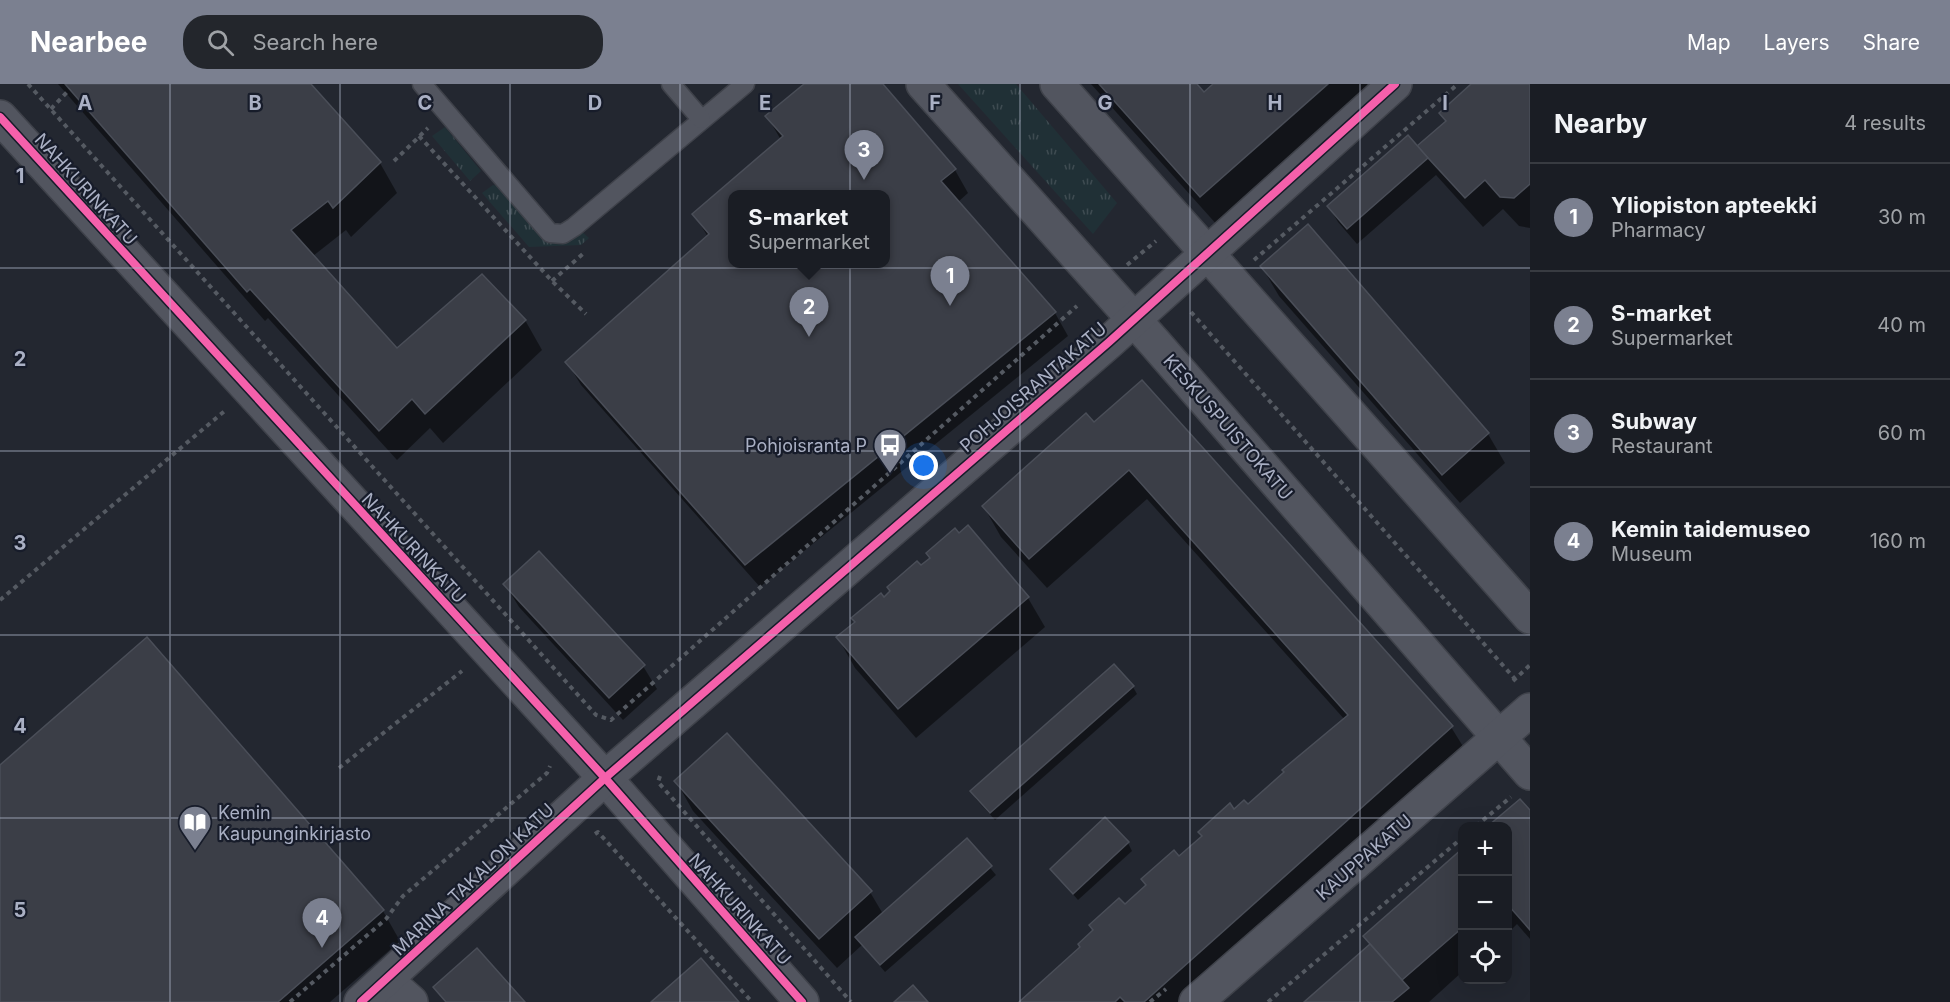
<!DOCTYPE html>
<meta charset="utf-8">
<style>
:root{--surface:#1a1d24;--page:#23262c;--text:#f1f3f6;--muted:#9fa2a6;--line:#383b41;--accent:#7b8090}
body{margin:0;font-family:Inter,sans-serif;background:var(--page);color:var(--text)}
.controls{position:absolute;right:18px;bottom:18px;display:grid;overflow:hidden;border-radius:12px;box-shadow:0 6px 24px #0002}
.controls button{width:54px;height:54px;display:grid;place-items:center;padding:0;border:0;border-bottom:2px solid var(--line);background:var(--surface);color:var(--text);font:30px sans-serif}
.you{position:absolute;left:924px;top:382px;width:21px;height:21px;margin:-15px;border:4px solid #fff;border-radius:50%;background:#1a73e8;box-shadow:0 0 0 9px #1a73e833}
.badge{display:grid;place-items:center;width:39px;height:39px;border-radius:50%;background:var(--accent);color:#fff;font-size:20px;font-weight:700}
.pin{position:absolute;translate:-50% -50px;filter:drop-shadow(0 2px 3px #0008)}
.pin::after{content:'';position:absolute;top:32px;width:21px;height:18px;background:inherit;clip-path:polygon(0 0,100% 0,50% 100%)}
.popup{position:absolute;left:728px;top:106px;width:162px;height:78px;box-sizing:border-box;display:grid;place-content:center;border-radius:12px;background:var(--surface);filter:drop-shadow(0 2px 4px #0005);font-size:20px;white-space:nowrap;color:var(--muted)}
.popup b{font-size:22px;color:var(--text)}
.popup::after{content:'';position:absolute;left:50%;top:100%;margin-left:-12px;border:12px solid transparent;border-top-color:var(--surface)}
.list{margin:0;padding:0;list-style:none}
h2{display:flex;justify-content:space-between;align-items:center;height:78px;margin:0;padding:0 24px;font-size:26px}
h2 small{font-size:20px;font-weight:400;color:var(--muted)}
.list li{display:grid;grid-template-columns:39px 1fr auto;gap:18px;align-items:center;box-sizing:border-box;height:108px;padding:0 24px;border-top:2px solid var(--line)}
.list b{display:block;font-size:22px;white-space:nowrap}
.list p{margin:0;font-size:20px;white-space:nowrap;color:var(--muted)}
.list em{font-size:20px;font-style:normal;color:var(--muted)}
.icon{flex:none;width:33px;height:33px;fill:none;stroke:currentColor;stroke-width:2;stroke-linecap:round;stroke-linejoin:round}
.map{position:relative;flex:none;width:1530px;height:918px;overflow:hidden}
header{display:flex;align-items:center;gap:36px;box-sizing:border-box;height:84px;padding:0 30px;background:var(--accent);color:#fff}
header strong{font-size:28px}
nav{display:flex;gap:33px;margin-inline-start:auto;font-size:21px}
.search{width:420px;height:54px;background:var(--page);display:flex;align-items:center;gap:15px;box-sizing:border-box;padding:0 21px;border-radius:24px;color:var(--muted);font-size:22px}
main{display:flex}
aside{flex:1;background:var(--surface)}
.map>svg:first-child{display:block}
</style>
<header>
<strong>Nearbee</strong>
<div class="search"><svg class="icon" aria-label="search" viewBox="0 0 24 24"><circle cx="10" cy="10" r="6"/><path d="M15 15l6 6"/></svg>Search here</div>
<nav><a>Map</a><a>Layers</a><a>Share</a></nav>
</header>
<main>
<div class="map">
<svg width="1530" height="918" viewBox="0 0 1530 918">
<defs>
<pattern id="grass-tufts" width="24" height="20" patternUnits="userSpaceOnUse" patternTransform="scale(1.5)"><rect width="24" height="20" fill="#203036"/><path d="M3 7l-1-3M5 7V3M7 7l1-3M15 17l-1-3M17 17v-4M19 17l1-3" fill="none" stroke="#3e4b51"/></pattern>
</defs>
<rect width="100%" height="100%" fill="#232730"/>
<g fill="url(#grass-tufts)">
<polygon points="958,0 1016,0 1117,119 1093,150"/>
<polygon points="445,43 481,87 470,97 432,52"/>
<polygon points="493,101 498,102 546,155 580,146 589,154 581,161 529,163 482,109"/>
</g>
<g fill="#0007" fill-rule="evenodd">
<polygon points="58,0 309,0 380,79 397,109 351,153 346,146 313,172 397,266 525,236 542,266 443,359 430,344 397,376 268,234 265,237"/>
<path d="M806,0H881L955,86L968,109L958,118L1055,229L1068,252L760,503L581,301L567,278L708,153L694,130L781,56L767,32ZM732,110H886V180H732Z"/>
<polygon points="1091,0 1195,0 1204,10 1215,0 1367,0 1371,7 1218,142"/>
<polygon points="1473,0 1530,0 1530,144 1519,142 1503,125 1483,143 1436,91 1357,160 1338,138 1329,123 1417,64 1446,38 1441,29"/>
<polygon points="1262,183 1488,350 1505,379 1460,419 1279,212"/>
<polygon points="1094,340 1451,643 1469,672 1195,918 1022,918 1124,822 1234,727 1248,723 1345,636 1147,415 1047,504 1001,453 984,423"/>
<polygon points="921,484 1028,514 1045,543 916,654 855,584 838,554"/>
<polygon points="505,500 643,582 657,605 623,636 519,523"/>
<polygon points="1133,603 1137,610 995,736 976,715 972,708"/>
<polygon points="0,683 383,827 400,857 330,918 0,918"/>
<polygon points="676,697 870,808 883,830 967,756 996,791 885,888 862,861 837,884 693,727"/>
<polygon points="1520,717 1530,729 1530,855 1517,840 1508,849 1508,742 1490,742"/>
<polygon points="1128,759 1132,767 1078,816 1051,785"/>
<polygon points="1462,767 1462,888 1429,918 1306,918 1370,861 1365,852"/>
</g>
<g fill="#3b3e47" stroke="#4a4e58" stroke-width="1.5" fill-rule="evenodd">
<polygon points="65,0 311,0 381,78 333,124 328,117 291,146 397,264 482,190 526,236 425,330 412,315 379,347 250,205 247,208"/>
<path d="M804,0H883L956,85L941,97L1056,228L745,481L565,278L709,150L692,130L783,52L765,32ZM732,110H886V180H732Z"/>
<polygon points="1099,0 1197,0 1204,8 1213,0 1328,0 1200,113"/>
<polygon points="1471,0 1530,0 1530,100 1514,114 1500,113 1485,96 1465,114 1417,62 1446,37 1439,29"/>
<polygon points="1408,51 1428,74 1347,145 1327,122"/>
<polygon points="1308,140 1489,349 1442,391 1260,182"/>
<polygon points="1142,296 1453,642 1144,918 1125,918 1120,913 1115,918 1019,918 1080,863 1078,860 1093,846 1089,841 1119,814 1125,820 1146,801 1141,795 1174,766 1179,772 1202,752 1198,748 1230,719 1234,725 1244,716 1248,720 1284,688 1282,686 1348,631 1129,386 1029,475 982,422 1086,329 1094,338"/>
<polygon points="968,441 1029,513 898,625 836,553 855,538 851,534 881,509 884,513 890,507 887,503 917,477 921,481 930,474 926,469 955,444 959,449"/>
<polygon points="539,467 645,581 609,614 503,500"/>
<polygon points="147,553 384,826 278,918 0,918 0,681"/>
<polygon points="1114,580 1134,602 990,729 970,707"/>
<polygon points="727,649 872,807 819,855 674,697"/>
<polygon points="1520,715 1530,726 1530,846 1508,821 1508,742 1488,742"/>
<polygon points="1105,733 1129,758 1073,810 1050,785"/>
<polygon points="967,754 992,782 880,881 855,853"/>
<polygon points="1462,765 1462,844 1402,896 1363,852"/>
<polygon points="1370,860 1409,904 1392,918 1304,918"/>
<polygon points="477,864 525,918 446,918 433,903"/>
<polygon points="701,874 739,918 651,918"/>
<polygon points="913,901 928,918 894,918"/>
</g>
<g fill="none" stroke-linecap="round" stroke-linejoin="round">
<defs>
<g id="service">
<polyline points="422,0 550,149 563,150 574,143 745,0"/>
<polyline points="671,0 701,35"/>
</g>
<g id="minor">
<polyline points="923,0 1154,258 1530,689"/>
<polyline points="1057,0 1530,533"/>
<polyline points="0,33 605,694 802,918"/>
<polyline points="386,896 411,918"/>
<polyline points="361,918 605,694 1109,258 1395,0"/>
<polyline points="1196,918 1530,626"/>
</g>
</defs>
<use href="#service" stroke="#3f424a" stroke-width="21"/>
<use href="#minor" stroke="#3f424a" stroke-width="36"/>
<g stroke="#555a62" stroke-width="4" stroke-dasharray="4.5 4.5" stroke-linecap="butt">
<polyline points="28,0 596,631 611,636 1077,222"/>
<polyline points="51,25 70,5"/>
<polyline points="419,52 552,197 586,230"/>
<polyline points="394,77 428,44"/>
<polyline points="1254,176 1458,0"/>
<polyline points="1127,181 1156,157"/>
<polyline points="552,197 585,168"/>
<polyline points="1191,228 1515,595"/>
<polyline points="0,516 227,325"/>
<polyline points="1513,597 1530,581"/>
<polyline points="339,684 462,587"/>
<polyline points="660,692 658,698 851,918"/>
<polyline points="1476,742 1511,713"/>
<polyline points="595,750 598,748 752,918"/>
<polyline points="290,918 386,835 403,812 547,689 550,682"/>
<polyline points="1150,918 1166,905"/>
<polyline points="1268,918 1462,754"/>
</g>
<use href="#service" stroke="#52555f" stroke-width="18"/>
<use href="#minor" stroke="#52555f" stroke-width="33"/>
<defs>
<g id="cycleway">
<polyline points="0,33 605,694 802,918"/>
<polyline points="361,918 605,694 1109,258 1395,0"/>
</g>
</defs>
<use href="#cycleway" stroke="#171c2a" stroke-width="11"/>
<use href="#cycleway" stroke="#f560ab" stroke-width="8"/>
</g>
<path fill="none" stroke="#aab0c4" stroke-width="1.5" stroke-opacity="0.55" d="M170,0V918M340,0V918M510,0V918M680,0V918M850,0V918M1020,0V918M1190,0V918M1360,0V918M0,184H1530M0,367H1530M0,551H1530M0,734H1530"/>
<defs>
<symbol id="bus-pin" viewBox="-11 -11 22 30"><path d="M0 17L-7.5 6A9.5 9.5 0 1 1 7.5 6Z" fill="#7b8090" stroke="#171c2a"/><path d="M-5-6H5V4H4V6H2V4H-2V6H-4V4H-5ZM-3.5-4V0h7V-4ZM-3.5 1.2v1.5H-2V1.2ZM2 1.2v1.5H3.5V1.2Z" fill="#fff"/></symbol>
<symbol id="library-pin" viewBox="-11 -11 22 30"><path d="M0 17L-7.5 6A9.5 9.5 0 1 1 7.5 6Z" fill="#7b8090" stroke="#171c2a"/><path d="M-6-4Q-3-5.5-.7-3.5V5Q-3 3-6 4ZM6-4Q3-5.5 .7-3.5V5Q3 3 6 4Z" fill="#fff"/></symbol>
</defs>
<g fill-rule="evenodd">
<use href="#bus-pin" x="871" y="342" width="38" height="52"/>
<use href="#library-pin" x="176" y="719" width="38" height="52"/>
</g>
<g text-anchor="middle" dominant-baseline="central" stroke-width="4.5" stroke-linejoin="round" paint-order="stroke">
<g font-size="18" fill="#aab0c4" stroke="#171c2a">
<text transform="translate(86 105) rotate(48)">NAHKURINKATU</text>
<text transform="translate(1033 303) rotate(-41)">POHJOISRANTAKATU</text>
<text transform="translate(1228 343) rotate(49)">KESKUSPUISTOKATU</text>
<text transform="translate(414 464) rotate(47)">NAHKURINKATU</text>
<text transform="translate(1364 773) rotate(-41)">KAUPPAKATU</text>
<text transform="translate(473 795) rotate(-43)">MARINA TAKALON KATU</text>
<text transform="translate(740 825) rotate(48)">NAHKURINKATU</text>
</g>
<g font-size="18" fill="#aab0c4" stroke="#171c2a" text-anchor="end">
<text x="867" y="361">Pohjoisranta P</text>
<text x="218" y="728" text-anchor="start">Kemin<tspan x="218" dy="21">Kaupunginkirjasto</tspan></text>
</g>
</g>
<g font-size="20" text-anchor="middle" font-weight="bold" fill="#aab0c4" stroke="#171c2a" stroke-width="4.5" stroke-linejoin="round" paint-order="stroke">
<text x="85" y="26">A</text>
<text x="255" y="26">B</text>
<text x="425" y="26">C</text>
<text x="595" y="26">D</text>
<text x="765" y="26">E</text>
<text x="935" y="26">F</text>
<text x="1105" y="26">G</text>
<text x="1275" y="26">H</text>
<text x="1445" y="26">I</text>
<text x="20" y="99">1</text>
<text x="20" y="282">2</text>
<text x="20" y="466">3</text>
<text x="20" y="649">4</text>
<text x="20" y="833">5</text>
</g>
</svg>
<div class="controls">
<button>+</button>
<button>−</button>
<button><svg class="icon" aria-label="locate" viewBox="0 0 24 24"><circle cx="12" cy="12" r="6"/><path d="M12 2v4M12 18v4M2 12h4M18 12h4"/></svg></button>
</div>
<div class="you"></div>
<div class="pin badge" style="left:950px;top:222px">1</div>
<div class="pin badge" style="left:809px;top:253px">2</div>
<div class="popup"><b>S-market</b>Supermarket</div>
<div class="pin badge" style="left:864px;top:96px">3</div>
<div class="pin badge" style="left:322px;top:864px">4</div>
</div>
<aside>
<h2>Nearby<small>4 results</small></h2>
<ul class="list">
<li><span class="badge">1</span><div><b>Yliopiston apteekki</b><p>Pharmacy</p></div><em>30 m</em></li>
<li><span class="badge">2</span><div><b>S-market</b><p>Supermarket</p></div><em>40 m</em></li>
<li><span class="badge">3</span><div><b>Subway</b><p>Restaurant</p></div><em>60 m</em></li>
<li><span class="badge">4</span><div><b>Kemin taidemuseo</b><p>Museum</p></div><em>160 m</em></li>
</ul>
</aside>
</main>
